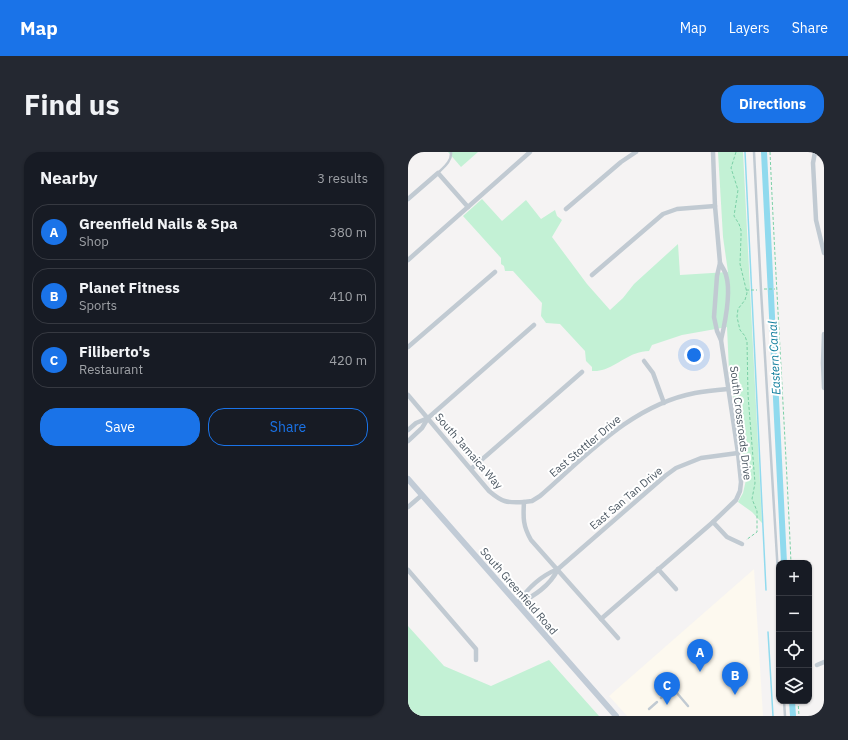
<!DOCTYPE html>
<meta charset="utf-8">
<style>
:root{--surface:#171b24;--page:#242831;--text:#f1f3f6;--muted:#9ea1a6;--line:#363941;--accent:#1a73e8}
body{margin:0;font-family:"IBM Plex Sans",sans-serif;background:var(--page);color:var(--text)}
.controls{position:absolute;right:12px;bottom:12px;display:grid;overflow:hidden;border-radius:8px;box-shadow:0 1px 3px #0004}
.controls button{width:36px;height:36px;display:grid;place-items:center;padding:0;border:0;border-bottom:1px solid var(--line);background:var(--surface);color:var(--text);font:20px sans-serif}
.you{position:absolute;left:286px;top:203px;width:14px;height:14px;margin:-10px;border:3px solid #fff;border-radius:50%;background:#1a73e8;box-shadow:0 0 0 6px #1a73e833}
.badge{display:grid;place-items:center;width:26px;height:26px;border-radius:50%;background:var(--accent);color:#fff;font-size:13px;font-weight:700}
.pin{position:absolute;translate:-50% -33px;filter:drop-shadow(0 1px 2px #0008)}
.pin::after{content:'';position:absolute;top:21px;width:14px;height:12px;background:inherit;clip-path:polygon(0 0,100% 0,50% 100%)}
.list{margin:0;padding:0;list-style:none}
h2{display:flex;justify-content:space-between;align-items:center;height:52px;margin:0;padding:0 16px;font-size:17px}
h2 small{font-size:13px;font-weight:400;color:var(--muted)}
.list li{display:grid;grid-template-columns:26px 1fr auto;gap:12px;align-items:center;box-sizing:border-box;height:56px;margin:0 8px 8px;padding:0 8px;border:1px solid var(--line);border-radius:16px}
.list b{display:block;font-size:15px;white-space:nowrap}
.list p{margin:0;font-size:13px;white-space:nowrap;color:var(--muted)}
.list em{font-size:13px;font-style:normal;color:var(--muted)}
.actions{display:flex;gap:8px;padding:12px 16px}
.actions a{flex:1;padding:9px 0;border:1px solid var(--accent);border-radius:16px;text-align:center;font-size:14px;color:var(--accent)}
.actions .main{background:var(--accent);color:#fff}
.icon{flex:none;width:22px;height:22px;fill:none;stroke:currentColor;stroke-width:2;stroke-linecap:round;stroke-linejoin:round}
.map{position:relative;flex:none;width:416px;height:564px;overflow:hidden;border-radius:16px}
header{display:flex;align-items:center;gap:24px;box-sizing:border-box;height:56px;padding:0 20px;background:var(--accent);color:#fff}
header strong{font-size:19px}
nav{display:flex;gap:22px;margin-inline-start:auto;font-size:14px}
.intro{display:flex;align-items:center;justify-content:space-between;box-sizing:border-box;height:96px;padding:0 24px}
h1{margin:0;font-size:28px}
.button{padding:10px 18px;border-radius:16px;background:var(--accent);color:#fff;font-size:14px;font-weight:700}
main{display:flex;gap:24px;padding:0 24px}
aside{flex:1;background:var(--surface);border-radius:16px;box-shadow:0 1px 3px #0004}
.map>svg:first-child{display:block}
</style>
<header>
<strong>Map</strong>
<nav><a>Map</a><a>Layers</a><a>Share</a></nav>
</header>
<div class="intro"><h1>Find us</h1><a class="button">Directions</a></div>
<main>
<aside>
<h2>Nearby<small>3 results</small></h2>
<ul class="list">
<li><span class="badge">A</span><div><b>Greenfield Nails &amp; Spa</b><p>Shop</p></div><em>380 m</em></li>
<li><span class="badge">B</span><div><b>Planet Fitness</b><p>Sports</p></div><em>410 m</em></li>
<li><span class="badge">C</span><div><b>Filiberto's</b><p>Restaurant</p></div><em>420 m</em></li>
</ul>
<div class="actions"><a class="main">Save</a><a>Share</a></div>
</aside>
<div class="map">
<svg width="416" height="564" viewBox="0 0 416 564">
<rect width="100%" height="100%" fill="#f5f3f3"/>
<polygon fill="#fdf9ef" points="346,417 355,564 219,564 201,544"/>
<g fill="#c3f1d5">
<polygon points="40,0 70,0 53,15"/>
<path d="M310,0H335L354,371L344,360L330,350L335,341L338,328L321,219L319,175L274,183L244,193L241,199C222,199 210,214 194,218C191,219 187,219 184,219V215L178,209L177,199L152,172L138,171L133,164L134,151L105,119H97L96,114L93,112V106L55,64L74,47L94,69L118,48L133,67L147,58L149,64L154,68L144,85L179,132L202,158L215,146L226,132L270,92L272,123L320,120L315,85Z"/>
<polygon points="0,474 36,514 83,534 141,508 191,564 0,564"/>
</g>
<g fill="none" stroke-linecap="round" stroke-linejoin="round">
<g stroke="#90daee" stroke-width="1.5">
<polyline points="337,0 358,438"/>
<polyline points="360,480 365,564"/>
</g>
<g stroke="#90daee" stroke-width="6">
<polyline points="356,0 376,411"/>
<polyline points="384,549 385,564"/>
</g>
<g stroke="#7ad0a6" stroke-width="1" stroke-dasharray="3 2" stroke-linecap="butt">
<polyline points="328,0 323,16 330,38 326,64 331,72 333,78 333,85 332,112 339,141 337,148 330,157 329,165 332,178 337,184 339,190 340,243 347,331 344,347 349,359 349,380 338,388"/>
<path d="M362,0C368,137 377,274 383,411"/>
<polyline points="356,137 367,137"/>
<polyline points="338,138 349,138"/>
<polyline points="390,549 391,564"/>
</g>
<g stroke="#c1cad2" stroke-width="2.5">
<polyline points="346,0 353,138 371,439"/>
<path d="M30,21C36,15 44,9 43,0"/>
<path d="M253,546C258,542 262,537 268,540L280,554"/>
<polyline points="376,549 377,564"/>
<polyline points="241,557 249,550"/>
</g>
<g stroke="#c1cad2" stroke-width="4.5">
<polyline points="407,0 405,11 408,68 416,101"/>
<polyline points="0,47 30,21 60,55"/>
<polyline points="158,57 213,10 228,0"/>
<polyline points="0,108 122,0"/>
<path d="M312,111C314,115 317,119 318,123C323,139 317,171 313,188"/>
<polyline points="184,123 255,62 269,57 307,54"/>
<polyline points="416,182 415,211 416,236"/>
<polyline points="0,195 87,120"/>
<polyline points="236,209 245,221 256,251"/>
<path d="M0,243L81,339C94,350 98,351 116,350C115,366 115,374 123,388L210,486"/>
<polyline points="0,278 8,271 20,266 126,173"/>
<polyline points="0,289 14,276 20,266"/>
<polyline points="63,317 174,220"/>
<path d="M116,350L124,349L132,344C179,303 224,253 287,241C298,239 309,238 320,237"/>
<polyline points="0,355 14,343"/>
<polyline points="305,370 319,385 334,392"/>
<polyline points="250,417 268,437"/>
<polyline points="0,418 68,497 68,508"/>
<path d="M109,452C119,437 132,424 150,417L257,324L268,316L293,306L330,301"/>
<path d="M110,452C126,444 142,434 150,417"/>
<polyline points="193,467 305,370 328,348 332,339 333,330 330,301 313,188 309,179 306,165 309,124 312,111 307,54 305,0"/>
<polyline points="409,513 416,510"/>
</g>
<polyline stroke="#c1cbd6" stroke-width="6" points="0,327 208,564"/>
</g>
<g text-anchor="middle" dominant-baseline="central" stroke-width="4" stroke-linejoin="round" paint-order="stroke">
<g font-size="11" fill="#4a5661" stroke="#fff">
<text transform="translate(333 271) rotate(83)">South Crossroads Drive</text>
<text transform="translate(177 294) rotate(-40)">East Stottler Drive</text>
<text transform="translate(61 299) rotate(49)">South Jamaica Way</text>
<text transform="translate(218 346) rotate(-40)">East San Tan Drive</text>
<text transform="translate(111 439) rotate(49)">South Greenfield Road</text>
</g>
<g font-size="12" font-style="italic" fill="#0c7c9b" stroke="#fff">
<text transform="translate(366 206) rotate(-93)">Eastern Canal</text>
</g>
</g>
</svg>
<div class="controls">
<button>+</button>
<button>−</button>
<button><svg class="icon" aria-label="locate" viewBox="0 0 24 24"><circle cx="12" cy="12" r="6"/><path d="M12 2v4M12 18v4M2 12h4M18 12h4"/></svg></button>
<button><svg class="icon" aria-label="layers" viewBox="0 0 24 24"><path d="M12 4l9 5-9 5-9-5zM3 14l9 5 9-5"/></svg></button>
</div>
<div class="you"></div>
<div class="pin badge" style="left:292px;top:520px">A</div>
<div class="pin badge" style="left:327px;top:543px">B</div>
<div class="pin badge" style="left:259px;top:553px">C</div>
</div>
</main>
